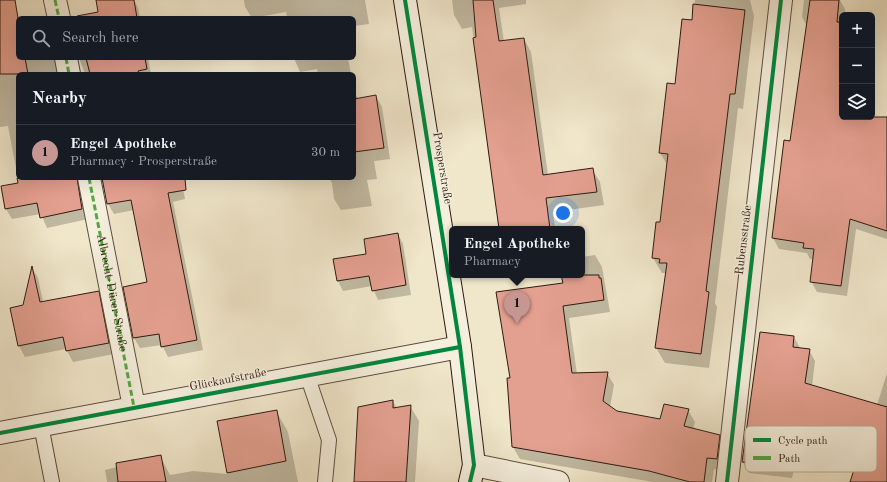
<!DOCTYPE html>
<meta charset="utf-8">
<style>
:root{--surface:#171b24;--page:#242831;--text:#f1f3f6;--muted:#9ea1a6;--line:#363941;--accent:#c59692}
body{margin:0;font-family:"Old Standard TT",serif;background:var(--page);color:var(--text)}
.controls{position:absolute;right:12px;top:12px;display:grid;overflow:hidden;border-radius:6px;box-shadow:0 4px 16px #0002}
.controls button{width:36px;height:36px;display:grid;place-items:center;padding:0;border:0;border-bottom:1px solid var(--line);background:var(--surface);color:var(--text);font:20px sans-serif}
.you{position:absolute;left:563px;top:213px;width:14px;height:14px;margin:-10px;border:3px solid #fff;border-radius:50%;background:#1a73e8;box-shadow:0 0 0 6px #1a73e833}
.badge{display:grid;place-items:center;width:26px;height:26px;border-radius:50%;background:var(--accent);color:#111;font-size:13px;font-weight:700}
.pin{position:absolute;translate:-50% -33px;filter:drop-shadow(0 1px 2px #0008)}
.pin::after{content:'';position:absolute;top:21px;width:14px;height:12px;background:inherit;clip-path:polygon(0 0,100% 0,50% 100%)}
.popup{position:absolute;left:449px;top:226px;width:136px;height:52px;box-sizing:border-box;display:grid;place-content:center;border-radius:6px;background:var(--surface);filter:drop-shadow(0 1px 3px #0005);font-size:13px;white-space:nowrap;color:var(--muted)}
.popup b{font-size:15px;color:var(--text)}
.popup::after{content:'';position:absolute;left:50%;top:100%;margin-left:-8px;border:8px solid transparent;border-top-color:var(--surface)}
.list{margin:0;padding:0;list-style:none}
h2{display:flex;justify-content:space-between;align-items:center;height:52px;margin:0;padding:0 16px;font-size:17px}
h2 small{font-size:13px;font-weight:400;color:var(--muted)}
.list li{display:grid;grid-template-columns:26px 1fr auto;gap:12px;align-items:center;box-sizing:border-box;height:56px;padding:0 16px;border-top:1px solid var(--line)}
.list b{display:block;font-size:15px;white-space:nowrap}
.list p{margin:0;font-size:13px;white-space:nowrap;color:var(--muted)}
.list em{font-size:13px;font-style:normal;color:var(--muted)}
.icon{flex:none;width:22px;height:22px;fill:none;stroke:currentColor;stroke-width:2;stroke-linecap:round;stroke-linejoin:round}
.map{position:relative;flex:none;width:887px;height:482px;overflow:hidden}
.search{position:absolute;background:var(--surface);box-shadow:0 4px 16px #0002;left:16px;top:16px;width:340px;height:44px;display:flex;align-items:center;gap:10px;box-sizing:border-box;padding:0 14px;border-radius:6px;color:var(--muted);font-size:15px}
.panel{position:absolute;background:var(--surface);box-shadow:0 4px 16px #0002;left:16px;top:72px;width:340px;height:108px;border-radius:6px}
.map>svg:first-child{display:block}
</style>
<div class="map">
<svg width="887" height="482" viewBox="0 0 887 482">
<rect width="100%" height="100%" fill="#f0e6ca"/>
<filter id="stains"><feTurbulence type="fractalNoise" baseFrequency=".005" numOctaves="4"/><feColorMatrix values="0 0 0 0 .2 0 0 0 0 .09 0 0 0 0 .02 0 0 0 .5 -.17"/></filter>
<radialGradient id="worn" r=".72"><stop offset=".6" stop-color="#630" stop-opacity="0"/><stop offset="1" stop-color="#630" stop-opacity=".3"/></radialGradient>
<g fill="#0003">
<polygon points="97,0 134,0 138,8 140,18 73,18 100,13"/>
<polygon points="244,0 365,0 369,24 354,26 354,18 287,18 286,12 252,18 245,7"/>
<polygon points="452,0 526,0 526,4 499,8 504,42 524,39 531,52 548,175 592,169 600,182 604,205 553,212 555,229 500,229 472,27 462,29 454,15"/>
<polygon points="695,0 750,0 754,16 743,109 738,108 732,160 715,303 717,307 709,368 665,363 656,348 666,273 662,273 653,258 661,223 668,166 660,153 693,21"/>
<polygon points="804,0 840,0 845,9 845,15 842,15 842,117 887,121 887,239 856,229 847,296 817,292 811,281 814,259 810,259 807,253 779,249 773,238 791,142 807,26 802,17"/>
<polygon points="17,16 18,58 65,58 61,74 18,74 18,178 88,178 88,219 47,228 41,214 12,219 6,209 2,187 19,184 8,126 0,127 0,19"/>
<polygon points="79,58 148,58 151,74 85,74"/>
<polygon points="294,58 348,58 351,74 318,74 317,69 300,72"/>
<polygon points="354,93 359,99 376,96 382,107 390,159 374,161 377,179 367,180 372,206 341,210 334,199 332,183 329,178 354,178"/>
<polygon points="102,178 181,178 185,199 173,202 203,350 168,357 162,345 140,348 134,338 149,283 134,210 114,214 108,204"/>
<polygon points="398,234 403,244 411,295 378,300 372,286 343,291 338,281 334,260 367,255"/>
<polygon points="595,255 602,267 610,312 569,318 577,374 607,373 614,385 610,407 617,412 661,420 688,410 695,422 693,429 719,436 726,448 723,470 714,469 712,482 653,482 520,459 513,447 511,378 564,284 562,275 582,275 582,257"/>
<polygon points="32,268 38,278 43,302 98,293 104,304 114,354 73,362 66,349 25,357 19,346 11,308 24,306"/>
<polygon points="794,337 800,348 809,350 815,361 812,386 877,405 887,373 887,482 851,482 858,459 831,452 826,443 786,438 784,454 788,455 795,466 792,478 749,473 743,462"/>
<polygon points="393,401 397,409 410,406 419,421 415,482 355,482"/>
<polygon points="276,411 288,432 298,482 107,482 105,470 160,456 170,475 193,471 228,474 218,422"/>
</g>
<g fill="#e39f8f" stroke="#2d1a11">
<polygon points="0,0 15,0 18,18 18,58 25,58 28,74 0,74"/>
<polygon points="96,0 134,0 137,18 77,18 77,16 98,12"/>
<polygon points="473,0 493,0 499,41 524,38 543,175 593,168 597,192 546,198 550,229 499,229 473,38 476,37"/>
<polygon points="810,0 839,0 837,22 842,22 842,117 887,117 887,231 850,219 841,286 810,282 814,249 803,248 804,243 772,238 784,140 790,141"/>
<polygon points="693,4 745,10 735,94 730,94 724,144 706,291 709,292 701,354 655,348 667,263 659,263 660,259 652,258 656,222 660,222 668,154 659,153 667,83 675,84 682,19 692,20"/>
<polygon points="86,58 145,58 147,69 138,71 139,74 90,74"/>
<polygon points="376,95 384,148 354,152 354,99"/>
<polygon points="17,178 77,178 82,209 40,218 37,203 5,209 1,186 18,183"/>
<polygon points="102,178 185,178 186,190 168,193 197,340 161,347 159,334 133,338 123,287 147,282 131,200 107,204"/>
<polygon points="398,233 406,285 372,291 369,276 337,281 333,259 366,254 364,239"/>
<polygon points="32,266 40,302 99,291 109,343 66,351 63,337 18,346 10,308 23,305"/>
<polygon points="561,275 599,275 599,278 601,278 604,300 563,306 572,373 608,372 603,401 617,411 660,419 664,404 689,409 684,426 720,435 717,459 707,458 704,482 690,482 649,471 512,447 507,378 510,378 496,292 563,283"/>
<polygon points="760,332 794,336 793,347 810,349 805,383 887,407 887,482 850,482 860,451 824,441 827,433 780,427 777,451 789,454 786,468 742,462"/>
<polygon points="393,400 393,408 411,405 406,482 354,482 358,407"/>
<polygon points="277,410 286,461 227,473 217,421"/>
<polygon points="161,455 166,482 118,482 116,463"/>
</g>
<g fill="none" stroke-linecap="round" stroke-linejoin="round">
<defs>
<g id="lane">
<polyline points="307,375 329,440 325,482"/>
<polyline points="41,425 52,482"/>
</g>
<g id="street">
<polyline points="55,0 59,18"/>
<polyline points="66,58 69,74"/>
<path id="s1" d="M89,178L134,407"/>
<polyline points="0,433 460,347"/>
<polyline points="474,465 558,482"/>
<polyline points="727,482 781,0"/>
</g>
<polyline id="secondary" points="405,0 460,347 474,465 470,482"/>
</defs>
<use href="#lane" stroke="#5e4d3f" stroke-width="16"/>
<use href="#street" stroke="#5e4d3f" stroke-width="24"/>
<use href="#secondary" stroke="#2d1a11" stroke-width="24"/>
<use href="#lane" stroke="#f5efdd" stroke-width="14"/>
<use href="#street" stroke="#f5efdd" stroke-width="22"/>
<use href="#secondary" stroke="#f5efdd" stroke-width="22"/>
<g stroke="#54a942" stroke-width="3" stroke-dasharray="6 3" stroke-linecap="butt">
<polyline points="55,0 59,18"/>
<polyline points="66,58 69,74"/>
<polyline points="89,178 134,407"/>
</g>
<defs>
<g id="cycleway">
<polyline points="405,0 460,347 474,465 470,482"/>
<polyline points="0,433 460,347"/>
<polyline points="727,482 781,0"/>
</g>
</defs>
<use href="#cycleway" stroke="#f5efdd" stroke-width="6"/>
<use href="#cycleway" stroke="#00873e" stroke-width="4"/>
</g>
<g text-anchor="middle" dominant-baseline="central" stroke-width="3" stroke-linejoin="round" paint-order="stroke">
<g font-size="12" fill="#2d1a11" stroke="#f5efdd">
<text transform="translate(442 168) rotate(81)">Prosperstraße</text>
<text transform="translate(744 240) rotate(-83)">Rubensstraße</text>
<text stroke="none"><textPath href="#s1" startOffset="117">Albrecht-Dürer-Straße</textPath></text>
<text transform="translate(228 380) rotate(-11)">Glückaufstraße</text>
</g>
</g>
<rect x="745" y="426" width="132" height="46" rx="6" fill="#f5efdd" stroke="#b9afa0" stroke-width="1"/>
<rect x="753" y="438" width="18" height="4" fill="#00873e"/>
<rect x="753" y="456" width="18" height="4" fill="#54a942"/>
<g font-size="11" fill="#2d1a11">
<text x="778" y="444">Cycle path</text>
<text x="778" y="462">Path</text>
</g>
<rect width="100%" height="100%" filter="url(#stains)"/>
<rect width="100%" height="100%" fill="url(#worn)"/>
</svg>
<div class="controls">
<button>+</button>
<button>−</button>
<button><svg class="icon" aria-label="layers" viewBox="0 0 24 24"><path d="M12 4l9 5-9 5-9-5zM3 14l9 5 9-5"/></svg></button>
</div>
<div class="you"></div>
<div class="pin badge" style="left:517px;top:324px">1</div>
<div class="popup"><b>Engel Apotheke</b>Pharmacy</div>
<div class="search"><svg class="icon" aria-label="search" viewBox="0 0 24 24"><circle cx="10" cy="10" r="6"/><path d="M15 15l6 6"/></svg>Search here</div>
<section class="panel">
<h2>Nearby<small></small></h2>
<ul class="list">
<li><span class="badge">1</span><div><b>Engel Apotheke</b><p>Pharmacy · Prosperstraße</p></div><em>30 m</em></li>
</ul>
</section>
</div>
